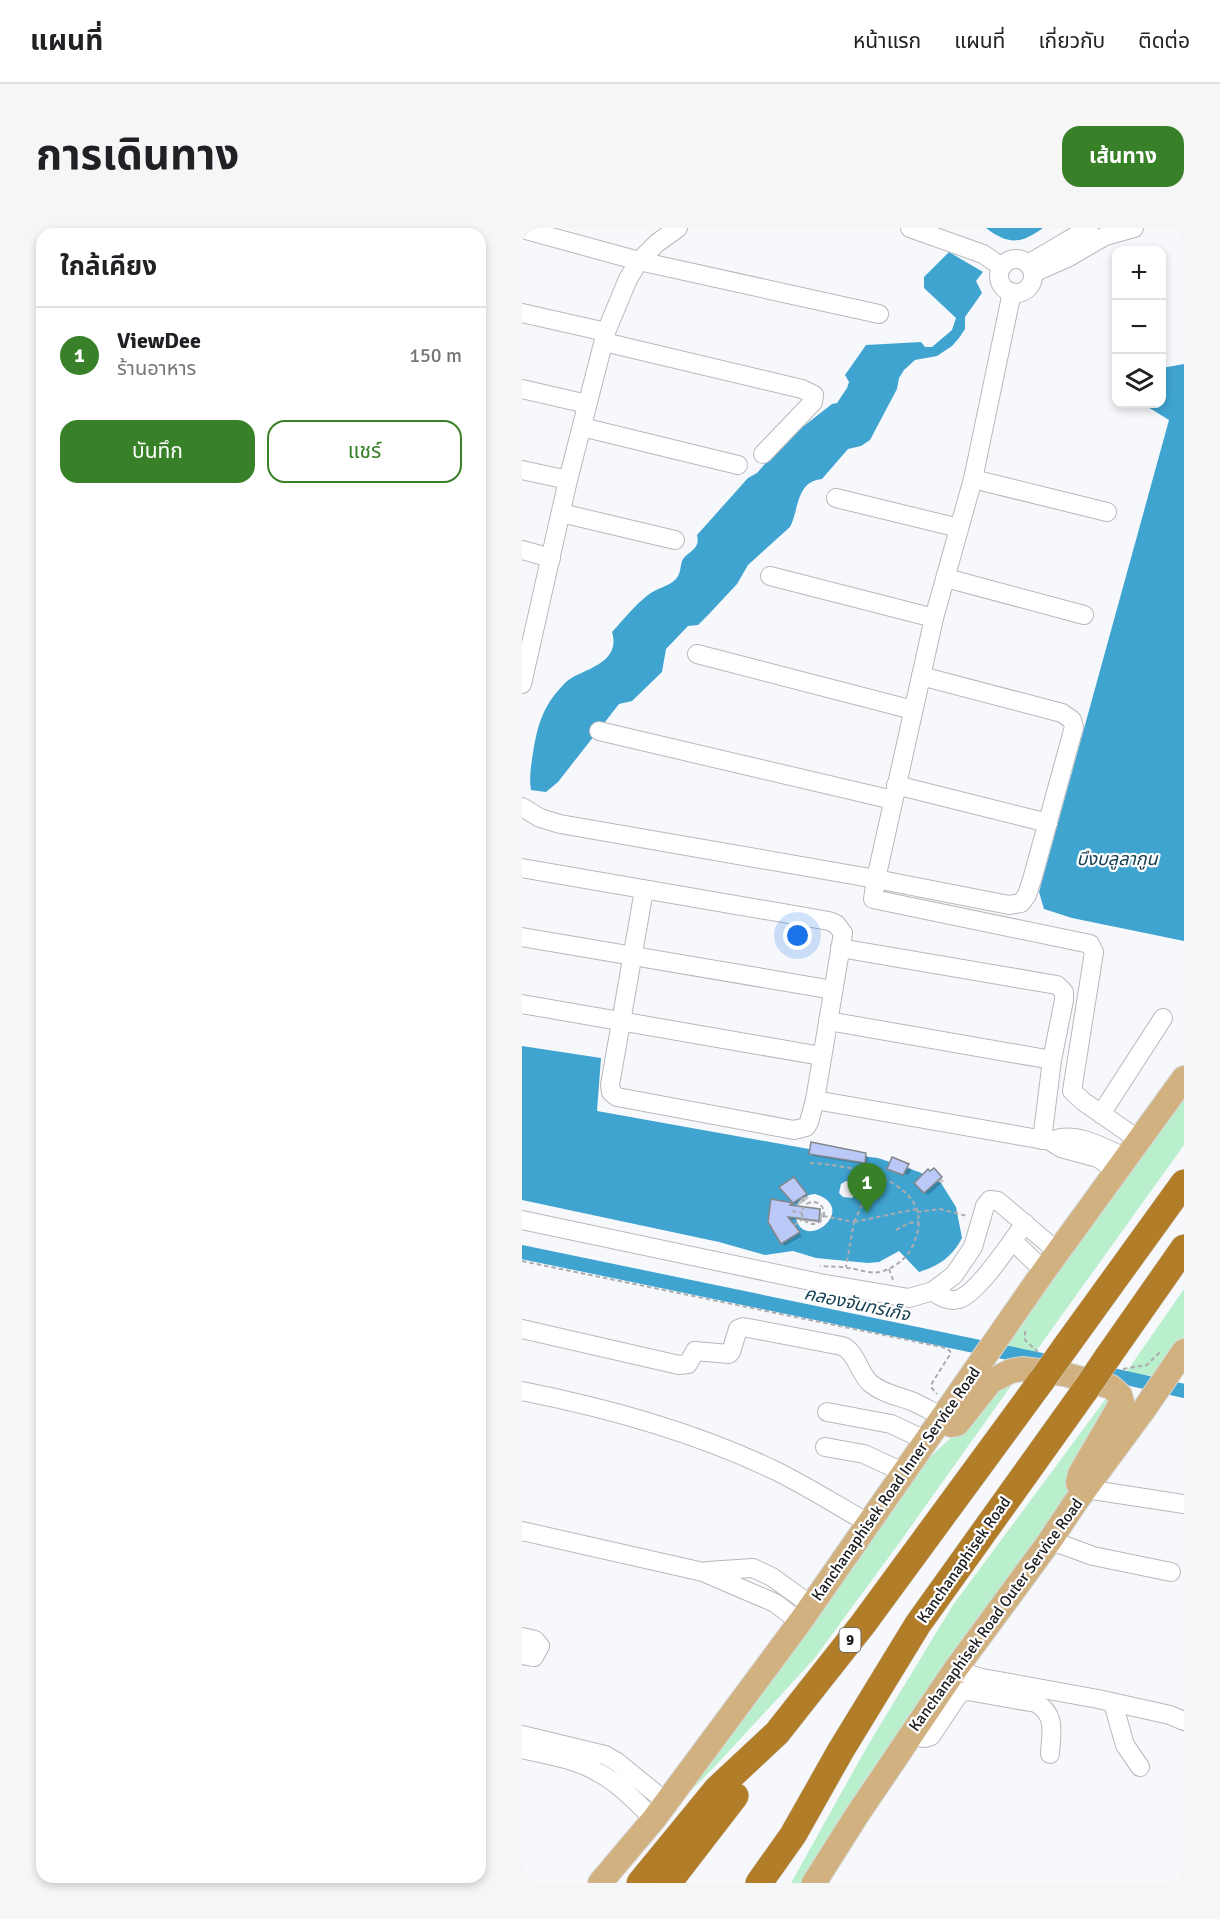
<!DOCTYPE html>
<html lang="th">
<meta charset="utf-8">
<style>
:root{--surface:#fff;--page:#f6f6f6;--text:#202124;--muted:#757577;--line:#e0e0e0;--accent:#388128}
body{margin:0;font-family:Signika,"Noto Sans Thai",sans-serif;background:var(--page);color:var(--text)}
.controls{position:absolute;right:18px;top:18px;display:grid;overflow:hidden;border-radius:12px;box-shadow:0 3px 9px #0003}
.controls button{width:54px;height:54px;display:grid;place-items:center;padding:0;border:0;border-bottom:2px solid var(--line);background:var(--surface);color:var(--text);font:30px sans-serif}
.you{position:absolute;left:276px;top:708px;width:21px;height:21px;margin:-15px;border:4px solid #fff;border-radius:50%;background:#1a73e8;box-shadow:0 0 0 9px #1a73e833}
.badge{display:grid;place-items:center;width:39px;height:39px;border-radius:50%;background:var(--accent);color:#fff;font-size:20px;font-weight:700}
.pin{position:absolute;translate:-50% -50px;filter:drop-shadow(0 2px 3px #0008)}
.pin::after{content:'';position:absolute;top:32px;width:21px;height:18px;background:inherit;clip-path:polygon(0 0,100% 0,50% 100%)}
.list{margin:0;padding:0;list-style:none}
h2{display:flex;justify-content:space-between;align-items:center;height:78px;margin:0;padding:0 24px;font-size:26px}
h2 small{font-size:20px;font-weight:400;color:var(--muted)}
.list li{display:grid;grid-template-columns:39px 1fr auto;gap:18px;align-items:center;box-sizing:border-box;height:96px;padding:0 24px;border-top:2px solid var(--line)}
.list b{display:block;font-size:22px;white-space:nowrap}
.list p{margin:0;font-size:20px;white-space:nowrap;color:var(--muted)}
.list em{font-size:20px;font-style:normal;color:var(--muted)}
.actions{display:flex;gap:12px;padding:18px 24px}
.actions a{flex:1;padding:14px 0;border:2px solid var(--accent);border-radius:18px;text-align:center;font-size:21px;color:var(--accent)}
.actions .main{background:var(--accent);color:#fff}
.icon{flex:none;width:33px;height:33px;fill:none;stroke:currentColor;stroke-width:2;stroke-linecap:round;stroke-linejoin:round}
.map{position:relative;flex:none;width:662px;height:1655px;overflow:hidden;border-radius:18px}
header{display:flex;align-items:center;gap:36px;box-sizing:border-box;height:84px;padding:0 30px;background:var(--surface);border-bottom:2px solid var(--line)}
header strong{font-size:28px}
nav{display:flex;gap:33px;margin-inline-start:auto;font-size:21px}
.intro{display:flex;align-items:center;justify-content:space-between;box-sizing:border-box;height:144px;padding:0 36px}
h1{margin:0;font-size:42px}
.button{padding:15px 27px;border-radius:18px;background:var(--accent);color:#fff;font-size:21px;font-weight:700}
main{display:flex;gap:36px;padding:0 36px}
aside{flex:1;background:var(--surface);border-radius:18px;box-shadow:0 3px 9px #0003}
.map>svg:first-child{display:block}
</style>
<header>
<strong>แผนที่</strong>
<nav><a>หน้าแรก</a><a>แผนที่</a><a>เกี่ยวกับ</a><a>ติดต่อ</a></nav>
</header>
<div class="intro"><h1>การเดินทาง</h1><a class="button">เส้นทาง</a></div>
<main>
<aside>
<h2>ใกล้เคียง<small></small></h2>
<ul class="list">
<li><span class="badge">1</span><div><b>ViewDee</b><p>ร้านอาหาร</p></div><em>150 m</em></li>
</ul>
<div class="actions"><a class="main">บันทึก</a><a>แชร์</a></div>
</aside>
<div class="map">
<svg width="662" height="1655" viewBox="0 0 662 1655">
<rect width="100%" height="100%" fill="#f6f8fc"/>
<g fill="#baefcd">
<polygon points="662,862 662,917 512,1126 482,1120"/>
<polygon points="662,1061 662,1110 634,1148 603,1146"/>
<polygon points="496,1148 375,1318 292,1431 197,1534 163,1569 318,1349 406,1231 445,1195 466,1164"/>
<polygon points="588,1165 594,1169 548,1265 285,1655 269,1655 346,1517 431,1377"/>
</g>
<g fill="#40a4d1" fill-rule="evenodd">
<path d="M464,0H521C499,16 486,17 464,0Z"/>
<path d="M427,24L461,44L454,53L460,65L443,89V101L437,110L430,118L415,128L393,132L382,142L377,150L375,161L348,212L339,218L326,221L300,251C274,253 277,282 268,299L226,337L215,356L187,386L176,397L166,398L144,421L140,444L110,473L97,476L36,554L24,564L9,562C7,550 9,537 11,525C16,495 21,477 44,454C58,441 100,437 90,404C101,392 113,377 126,367C134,360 146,359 154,351C159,345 158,339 160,333C165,323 179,322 175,307L226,250L235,245L265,211L310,176L315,175L325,160L327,154L323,147L344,117L399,114L403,119H410L430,102L434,90L402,60V49Z"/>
<polygon points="662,136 662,713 550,690 522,681 517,664 647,192 621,176 640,176 640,140"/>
<path d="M0,818L79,830L75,883L298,923L356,930L397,944L419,955L434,979L440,1010C430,1029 417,1038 397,1044L377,1023L357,1034L346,1035L294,1030L271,1023L243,1027L197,1014L0,972ZM324,953L332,955C337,960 335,966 330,970L321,969L317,965L319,956ZM293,966C339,980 280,1028 273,987C271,974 282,967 293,966Z"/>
</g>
<g fill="#0003">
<polygon points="288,925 343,926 346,929 345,937 291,928"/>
<polygon points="371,931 390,941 386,947 367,941"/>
<polygon points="412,942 422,953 406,967 394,955"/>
<polygon points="275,954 287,970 276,978 259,960"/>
<polygon points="251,972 270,977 273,979 297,982 301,986 299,995 266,991 280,1008 263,1018 260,1015"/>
</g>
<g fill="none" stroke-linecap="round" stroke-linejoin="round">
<g stroke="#40a4d1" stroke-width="14">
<polyline points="0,1024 525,1133"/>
<polyline points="573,1143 662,1163"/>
</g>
</g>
<g fill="#bac9f7" stroke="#84868a" stroke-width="1.5">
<polygon points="289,914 344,925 343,935 287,926"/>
<polygon points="370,929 387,936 381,947 365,941"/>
<polygon points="412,940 420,949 402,965 392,955 406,941 408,943"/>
<polygon points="272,949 285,966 271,975 257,959"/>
<polygon points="249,971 271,975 268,977 298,981 297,993 266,989 278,1004 259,1016 246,994"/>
</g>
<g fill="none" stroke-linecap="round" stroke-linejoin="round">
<defs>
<g id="minor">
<polyline points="388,0 461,26 480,39"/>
<polyline points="0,1 117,33 357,86"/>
<circle cx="494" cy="48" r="17"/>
<polyline points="506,36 567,0"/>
<polyline points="511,45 547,29 583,8 612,0"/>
<polyline points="0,85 84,104"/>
<polyline points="82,114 280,161 292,167 291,174 241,226"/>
<polyline points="0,161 65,176"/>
<polyline points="60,199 216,237"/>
<polyline points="0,242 46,252"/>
<polyline points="451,251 585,284"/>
<polyline points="314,270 437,300"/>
<polyline points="39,285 153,312"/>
<polyline points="0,322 29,330"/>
<polyline points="248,348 412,390"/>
<polyline points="424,350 562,387"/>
<polyline points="175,426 391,482"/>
<polyline points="399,448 540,485 550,492 552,499 511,648 505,667 499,675 487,677 354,651 351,671 568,716 572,724 550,863 562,874 617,912"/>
<polyline points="0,456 46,252 84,104 106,51 117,33 135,15 156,0"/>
<polyline points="77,503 371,572"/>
<polyline points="374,557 526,595"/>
<polyline points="0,579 18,590 38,596 354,651 412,390 451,251 490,64"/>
<polyline points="0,640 307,693 314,696 321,705 293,872 287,894 284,899 272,902 95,869 89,864 88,857 122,662"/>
<polyline points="0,709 311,762"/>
<polyline points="318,720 535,757 542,764 542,772 530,832 520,912"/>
<polyline points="0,776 299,828"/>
<polyline points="306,793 530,832"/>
<polyline points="293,872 528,913 539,920 576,930 594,943"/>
<polyline points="579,886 641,790"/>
<path d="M530,913C552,902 583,920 604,930"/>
<polyline points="0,992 298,1055 387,1070 411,1063 432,1047 451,1019 463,978 468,972 476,973 536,1024"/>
<polyline points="491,1013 522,1043"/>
<path d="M411,1063C419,1070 427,1074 437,1071C457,1064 490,1013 503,995"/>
<path d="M0,1101L157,1137L166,1136L173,1123L207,1126L209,1124L216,1101L221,1099L320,1118C334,1123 337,1145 348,1155C361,1166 377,1168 392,1174C402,1179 411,1184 421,1189"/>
<path d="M0,1163C86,1180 173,1204 252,1242C285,1258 316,1278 348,1296"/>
<polyline points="305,1184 369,1196 405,1213"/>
<polyline points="303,1219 342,1226 383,1245"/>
<polyline points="564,1261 662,1276"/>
<polyline points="0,1303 181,1344 253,1375 278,1394"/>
<polyline points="527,1314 541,1317 571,1328 649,1344"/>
<polyline points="185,1343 231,1340 250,1349 289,1377"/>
<polyline points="0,1409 13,1412 18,1418 12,1429 0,1427"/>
<polyline points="433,1442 460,1450 576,1471 648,1487 662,1493"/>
<polyline points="591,1475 603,1517 618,1539"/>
<polyline points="0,1507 83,1527 95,1534 143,1573"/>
<path d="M387,1508L403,1510L409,1508L435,1469L440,1464L446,1463L514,1475C535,1487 529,1505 528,1526"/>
<path d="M0,1521C26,1527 54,1531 77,1545C98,1556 115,1575 132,1591"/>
</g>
<g id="major">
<polyline points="429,1197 435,1196 469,1153 489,1143 500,1141 542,1146 589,1159 598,1167 600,1174 558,1246 556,1255 561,1258"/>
<polyline points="78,1655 132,1591 278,1394 522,1043 662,850"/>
<polyline points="292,1655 335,1587 433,1442 527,1314 553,1275 623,1180 662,1123"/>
</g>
<g id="highway">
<polyline points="542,1121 662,955"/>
<polyline points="585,1130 662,1020"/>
<polyline points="118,1655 195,1561 255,1505 341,1396 520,1152"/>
<polyline points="146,1655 213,1568"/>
<polyline points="237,1655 271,1607 319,1522 396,1396 564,1161"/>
</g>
</defs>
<use href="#minor" stroke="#b8b9bd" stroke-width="20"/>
<use href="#major" stroke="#d6d6d6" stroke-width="26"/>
<use href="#highway" stroke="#d6d6d6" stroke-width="28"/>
<g stroke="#abacaf" stroke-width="2" stroke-dasharray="4.5 3" stroke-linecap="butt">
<path d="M288,935C330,937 418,953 392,1015C386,1030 373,1040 358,1044C348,1046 336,1041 326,1040C317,1038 308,1039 298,1038"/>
<polyline points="333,957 347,945"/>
<polyline points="279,970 285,976"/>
<circle cx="291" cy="985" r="11"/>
<polyline points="270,983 280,985"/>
<polyline points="395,984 418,981 445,988"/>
<polyline points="301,988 332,994 324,1039"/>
<polyline points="332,994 394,981"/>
<polyline points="332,994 354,947"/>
<polyline points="272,997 281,991"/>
<polyline points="374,1002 387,995 397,994"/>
<polyline points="0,1033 420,1119 427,1122 429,1125 410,1155 409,1159 415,1166"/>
<polyline points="367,1041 371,1052"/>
<polyline points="503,1103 503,1112 516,1124"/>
<polyline points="601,1141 625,1137 638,1124"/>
</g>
<use href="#minor" stroke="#fff" stroke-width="18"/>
<use href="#major" stroke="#d1b17f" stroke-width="24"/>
<use href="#highway" stroke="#b27d29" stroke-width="27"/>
<defs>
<g id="highway-bridge">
<polyline points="520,1152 542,1121"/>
<polyline points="564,1161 585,1130"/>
</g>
</defs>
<use href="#highway-bridge" stroke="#d6d6d6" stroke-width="28" stroke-linecap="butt"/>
<use href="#highway-bridge" stroke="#b27d29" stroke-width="27"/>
</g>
<g text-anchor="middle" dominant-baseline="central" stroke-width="4.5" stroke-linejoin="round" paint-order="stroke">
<rect fill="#fff" stroke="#5f5f61" stroke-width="1.5" x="317.5" y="1400" width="21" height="24" rx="4.5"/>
<g font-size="15" font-weight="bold" fill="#1b1b1d">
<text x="328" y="1412">9</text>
</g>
<g font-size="16" fill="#1b1b1d" stroke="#fff">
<text transform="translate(374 1256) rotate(-55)">Kanchanaphisek Road Inner Service Road</text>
<text transform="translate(442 1332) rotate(-55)">Kanchanaphisek Road</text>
<text transform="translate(474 1387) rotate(-54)">Kanchanaphisek Road Outer Service Road</text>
</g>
<g font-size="18" font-style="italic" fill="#154053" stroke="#fff">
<text x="595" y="631">บึงบลูลากูน</text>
<text transform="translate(335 1076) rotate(12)">คลองจันทร์เก็จ</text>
</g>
</g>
</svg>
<div class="controls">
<button>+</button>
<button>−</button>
<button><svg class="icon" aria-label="layers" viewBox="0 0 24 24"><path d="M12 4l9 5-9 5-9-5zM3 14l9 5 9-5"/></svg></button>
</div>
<div class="you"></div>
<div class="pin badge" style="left:345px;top:985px">1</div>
</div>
</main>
